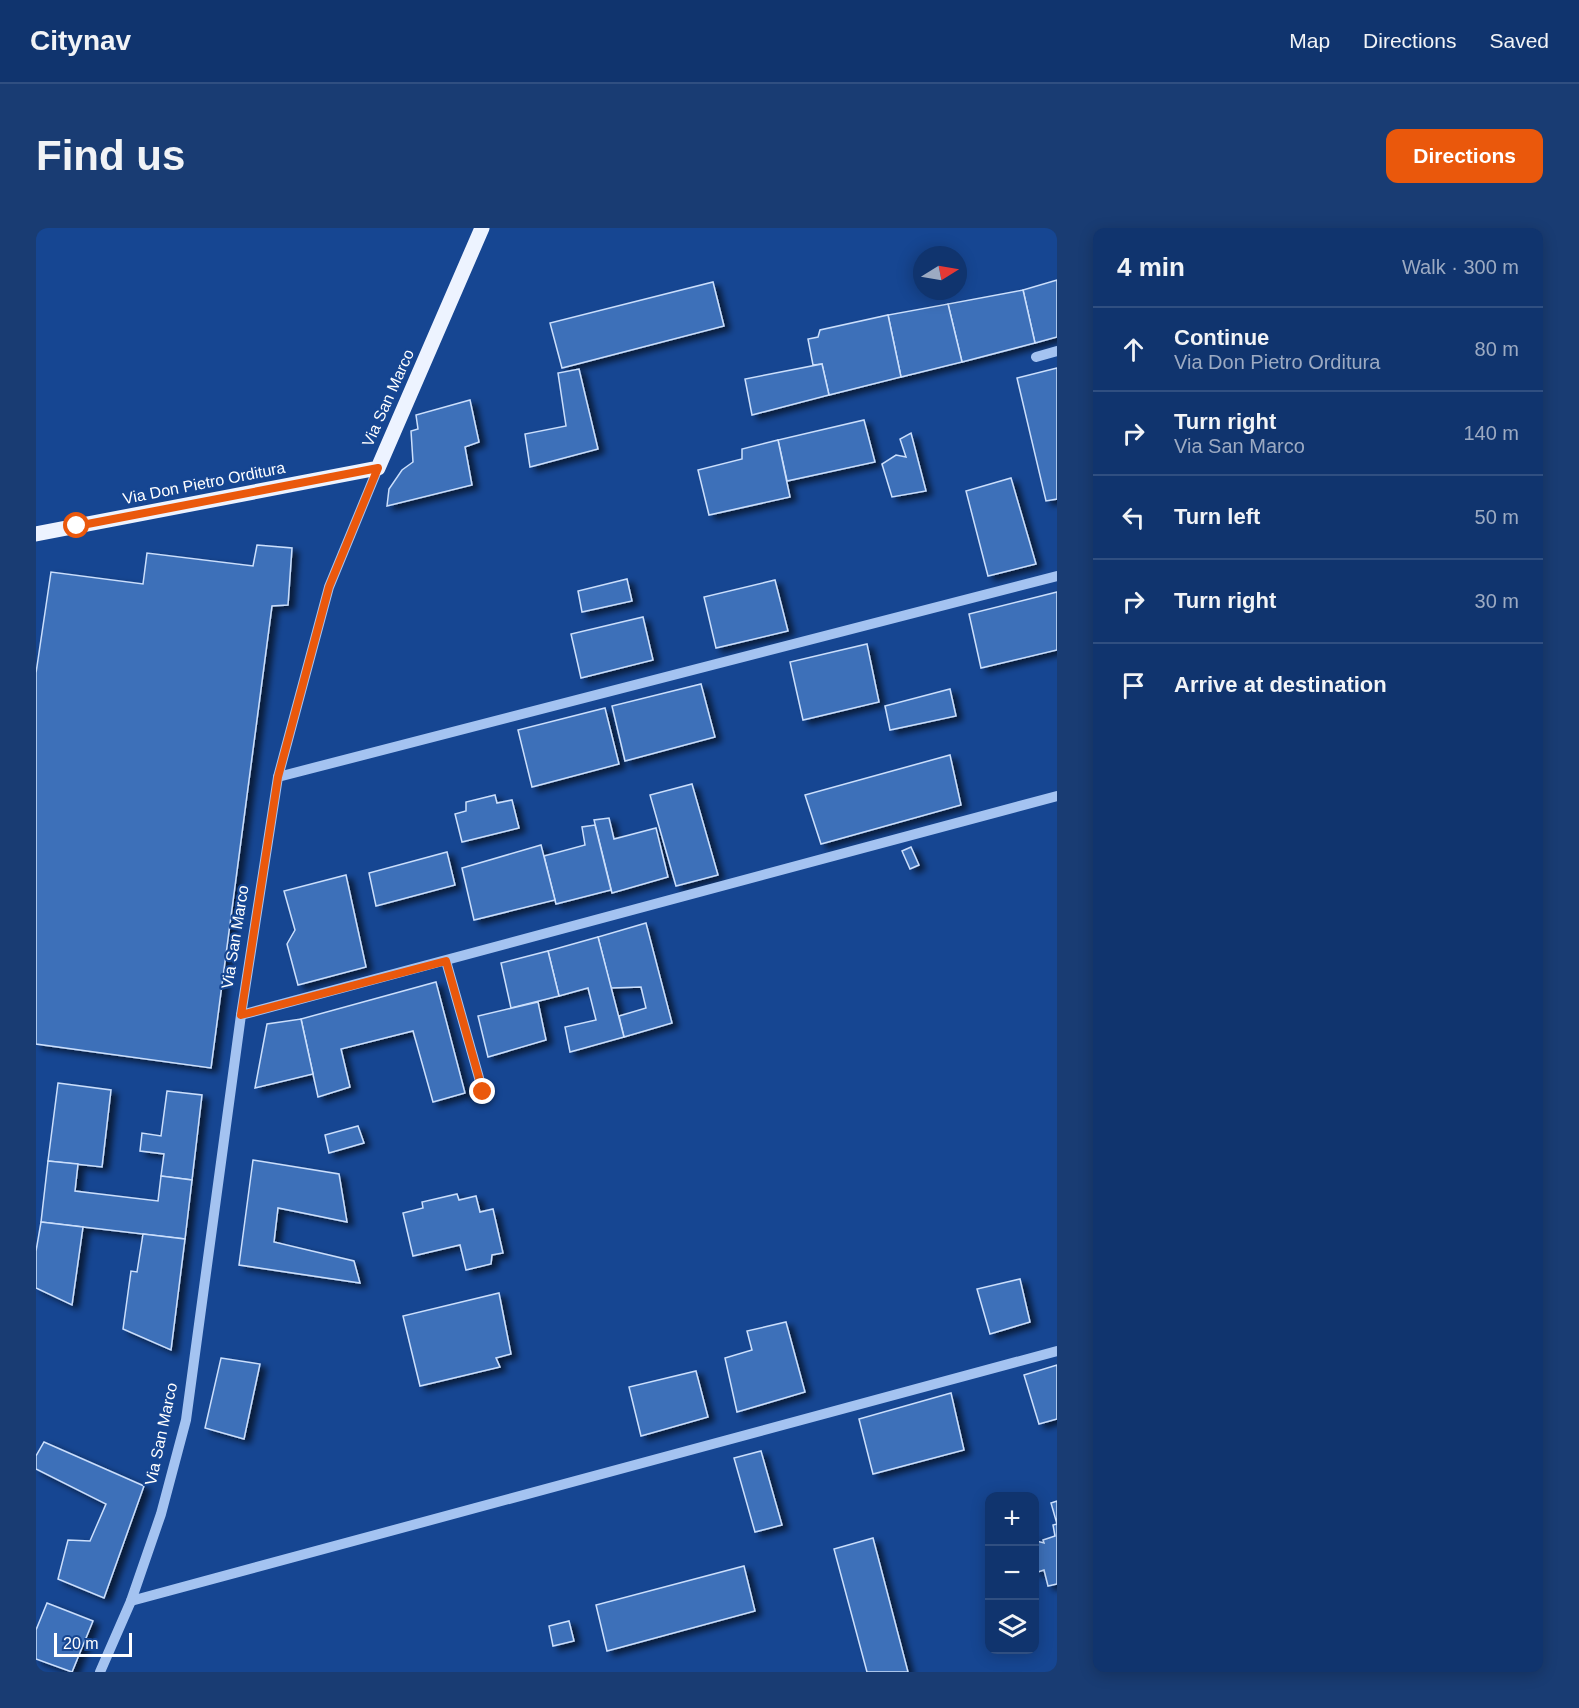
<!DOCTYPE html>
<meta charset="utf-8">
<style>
:root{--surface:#10346e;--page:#193c73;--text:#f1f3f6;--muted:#9caac2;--line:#304f81;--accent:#ea580c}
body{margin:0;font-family:Arial,sans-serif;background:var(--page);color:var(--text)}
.controls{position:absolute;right:18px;bottom:18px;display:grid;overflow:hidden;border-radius:12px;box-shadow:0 3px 15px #0003}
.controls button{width:54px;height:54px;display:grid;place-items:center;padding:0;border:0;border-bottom:2px solid var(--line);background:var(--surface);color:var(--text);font:30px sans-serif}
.compass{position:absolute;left:877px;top:18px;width:54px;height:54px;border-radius:50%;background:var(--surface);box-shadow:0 3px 15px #0003;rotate:79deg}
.scale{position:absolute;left:18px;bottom:15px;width:78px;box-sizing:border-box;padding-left:6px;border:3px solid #fff;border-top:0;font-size:16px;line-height:21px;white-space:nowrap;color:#fff;-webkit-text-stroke:4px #164692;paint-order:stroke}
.stop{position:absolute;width:18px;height:18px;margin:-14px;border:4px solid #ea580c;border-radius:50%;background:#fff}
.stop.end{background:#ea580c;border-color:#fff;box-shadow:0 2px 6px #0008}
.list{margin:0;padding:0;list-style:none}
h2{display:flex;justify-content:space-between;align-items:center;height:78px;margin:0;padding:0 24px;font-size:26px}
h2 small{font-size:20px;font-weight:400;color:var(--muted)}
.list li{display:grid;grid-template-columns:39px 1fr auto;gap:18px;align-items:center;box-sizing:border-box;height:84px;padding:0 24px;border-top:2px solid var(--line)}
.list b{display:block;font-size:22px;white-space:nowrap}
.list p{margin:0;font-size:20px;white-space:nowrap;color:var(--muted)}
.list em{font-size:20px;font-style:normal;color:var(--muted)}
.icon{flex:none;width:33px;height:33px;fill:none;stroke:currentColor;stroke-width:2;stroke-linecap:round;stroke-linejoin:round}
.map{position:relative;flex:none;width:1021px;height:1444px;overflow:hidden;border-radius:12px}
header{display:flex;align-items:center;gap:36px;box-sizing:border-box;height:84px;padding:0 30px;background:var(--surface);border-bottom:2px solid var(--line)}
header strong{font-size:28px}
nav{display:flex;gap:33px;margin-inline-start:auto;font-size:21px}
.intro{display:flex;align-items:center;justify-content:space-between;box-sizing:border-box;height:144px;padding:0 36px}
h1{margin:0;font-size:42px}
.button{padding:15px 27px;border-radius:12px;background:var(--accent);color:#fff;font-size:21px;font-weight:700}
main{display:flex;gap:36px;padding:0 36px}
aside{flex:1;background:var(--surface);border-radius:12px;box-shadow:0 3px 15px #0003}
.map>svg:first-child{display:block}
</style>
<header>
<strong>Citynav</strong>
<nav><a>Map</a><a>Directions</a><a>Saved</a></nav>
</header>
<div class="intro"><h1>Find us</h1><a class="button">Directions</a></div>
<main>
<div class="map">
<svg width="1021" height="1444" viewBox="0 0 1021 1444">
<defs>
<filter id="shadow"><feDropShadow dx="6" dy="4" stdDeviation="3" flood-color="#0009"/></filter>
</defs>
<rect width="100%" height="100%" fill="#164692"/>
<g fill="#3e70b9" stroke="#cbdffc" stroke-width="1.5" filter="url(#shadow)">
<polygon points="1021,52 1021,109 999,115 987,62"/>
<polygon points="677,54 688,98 526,140 514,95"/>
<polygon points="987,62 999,115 926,134 912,76"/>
<polygon points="912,76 926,134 865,149 852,87"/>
<polygon points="852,87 865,149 793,167 786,136 777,137 772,111 782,109 784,102"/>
<polygon points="786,136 793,167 716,187 709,151"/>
<polygon points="1021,140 1021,271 1010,273 981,150"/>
<polygon points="543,141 562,221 494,239 489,206 530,198 522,145"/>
<polygon points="434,172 443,214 429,219 436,257 351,278 353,261 366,242 377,234 375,203 382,201 380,187"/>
<polygon points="828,192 839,234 751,253 742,212"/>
<polygon points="875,205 890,263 856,269 846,236 860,227 870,229 864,211"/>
<polygon points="742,212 754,269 673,287 662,242 706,231 706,221"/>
<polygon points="975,250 1000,336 952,348 930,263"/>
<polygon points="221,317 256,320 252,377 236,378 175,840 0,816 0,445 15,344 107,356 111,325 217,338"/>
<polygon points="591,351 596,373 546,384 542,363"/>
<polygon points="739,352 752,403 680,420 668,369"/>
<polygon points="1021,364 1021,422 945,440 933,386"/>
<polygon points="607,389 617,432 545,450 535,406"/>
<polygon points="831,416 843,474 767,492 754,434"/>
<polygon points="665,456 679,509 589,533 576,478"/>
<polygon points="914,461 920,488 854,502 849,478"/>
<polygon points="569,480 583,536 496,559 482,502"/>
<polygon points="914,527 925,577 785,616 769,567"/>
<polygon points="656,556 682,647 640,658 614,567"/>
<polygon points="459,567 461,575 476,572 483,600 426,614 419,586 430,583 430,574"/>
<polygon points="573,590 578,611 620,600 632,649 576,665 558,592"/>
<polygon points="559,597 575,662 520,676 508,628 549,617 546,599"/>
<polygon points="505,617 519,672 438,692 426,640"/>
<polygon points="875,619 883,637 874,641 866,623"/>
<polygon points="411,624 419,657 340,678 333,645"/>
<polygon points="310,647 330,739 262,757 251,716 259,702 248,663"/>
<polygon points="610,695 636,795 588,809 583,788 610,780 605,759 575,760 562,709"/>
<polygon points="562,709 588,809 534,824 529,799 560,792 552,760 523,768 512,723"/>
<polygon points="512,723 523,768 475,780 465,735"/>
<polygon points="400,754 429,865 397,874 377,803 305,821 314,859 282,869 265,791"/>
<polygon points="502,774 510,812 452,829 442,788"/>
<polygon points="265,791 277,846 219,860 231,796"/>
<polygon points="22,855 75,862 66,939 12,933"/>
<polygon points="131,863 166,867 156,952 125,948 128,926 104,923 106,905 125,908"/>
<polygon points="322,898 328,915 293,925 289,907"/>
<polygon points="217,932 303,946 311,994 242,980 238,1014 318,1033 324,1055 203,1037"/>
<polygon points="12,933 42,936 39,963 122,973 125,948 156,952 149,1011 5,994"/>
<polygon points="421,966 423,972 440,968 444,984 457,981 467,1025 456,1027 455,1036 430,1042 424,1017 377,1028 367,985 387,980 386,974"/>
<polygon points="5,994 47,999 36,1077 0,1060 0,1023"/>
<polygon points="107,1006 149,1011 135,1122 87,1101 95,1043 101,1044"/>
<polygon points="984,1051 994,1094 954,1106 941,1061"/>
<polygon points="463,1065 475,1126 460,1130 464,1139 384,1158 367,1088"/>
<polygon points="750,1094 769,1164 701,1184 689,1130 716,1122 711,1103"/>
<polygon points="185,1130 224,1136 208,1211 169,1200"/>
<polygon points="1021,1137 1021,1191 1003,1196 988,1147"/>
<polygon points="660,1143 672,1189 605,1208 593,1159"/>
<polygon points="915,1165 928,1222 837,1246 823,1191"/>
<polygon points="8,1214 108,1258 68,1370 22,1351 32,1312 54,1313 70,1276 0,1241 0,1228"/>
<polygon points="725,1223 746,1297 719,1304 698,1230"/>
<polygon points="1021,1273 1021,1356 1012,1358 1008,1342 999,1345 999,1306 1000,1313 1008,1315 1007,1312 1019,1308 1017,1297 1021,1296 1015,1275"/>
<polygon points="837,1310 872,1444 831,1444 798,1321"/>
<polygon points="708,1338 719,1383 571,1423 560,1377"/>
<polygon points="11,1375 57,1393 36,1444 0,1431 0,1402"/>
<polygon points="533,1393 538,1413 517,1418 513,1398"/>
</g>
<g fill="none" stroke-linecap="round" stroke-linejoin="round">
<g stroke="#a4c3f1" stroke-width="10">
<polyline points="1000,129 1021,123"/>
<polyline points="242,549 1021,348"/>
<polyline points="410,733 447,864"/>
<polyline points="205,787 1021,568"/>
<polyline points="95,1373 1021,1123"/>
<polyline points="64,1444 95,1373 125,1286 150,1192 205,787 242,549 293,359 342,240"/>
</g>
<polyline stroke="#edf3ff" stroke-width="15" points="0,306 342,240 446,0"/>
</g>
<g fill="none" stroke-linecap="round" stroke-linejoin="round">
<polyline stroke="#ea580c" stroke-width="8" points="41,298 342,240 293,359 242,549 205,787 410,733 447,864"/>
</g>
<g text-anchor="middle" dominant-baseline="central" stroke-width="4.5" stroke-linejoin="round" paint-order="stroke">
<g font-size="16" fill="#fff" stroke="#164692">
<text transform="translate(352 170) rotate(-66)">Via San Marco</text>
<text transform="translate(168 255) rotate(-11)">Via Don Pietro Orditura</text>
<text transform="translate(199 709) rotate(-81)">Via San Marco</text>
<text transform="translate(125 1206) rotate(-78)">Via San Marco</text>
</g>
</g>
</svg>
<div class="controls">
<button>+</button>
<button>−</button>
<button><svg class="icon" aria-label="layers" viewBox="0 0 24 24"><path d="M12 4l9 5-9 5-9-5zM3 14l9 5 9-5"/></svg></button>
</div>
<svg class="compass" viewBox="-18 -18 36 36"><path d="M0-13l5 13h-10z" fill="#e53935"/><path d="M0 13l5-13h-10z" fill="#9caac2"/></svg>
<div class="scale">20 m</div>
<div class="stop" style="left:41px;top:298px"></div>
<div class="stop end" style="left:447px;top:864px"></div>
</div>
<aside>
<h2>4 min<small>Walk · 300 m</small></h2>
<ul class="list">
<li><svg class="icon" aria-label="ahead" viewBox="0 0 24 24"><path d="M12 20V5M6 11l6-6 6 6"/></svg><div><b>Continue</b><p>Via Don Pietro Orditura</p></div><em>80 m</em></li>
<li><svg class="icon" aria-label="right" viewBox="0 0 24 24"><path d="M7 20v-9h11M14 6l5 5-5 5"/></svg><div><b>Turn right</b><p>Via San Marco</p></div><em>140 m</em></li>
<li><svg class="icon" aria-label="left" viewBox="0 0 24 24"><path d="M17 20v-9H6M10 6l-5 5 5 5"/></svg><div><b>Turn left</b></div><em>50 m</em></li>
<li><svg class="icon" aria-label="right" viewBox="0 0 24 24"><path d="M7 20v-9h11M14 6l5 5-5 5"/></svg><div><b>Turn right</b></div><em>30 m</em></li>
<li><svg class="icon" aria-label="arrive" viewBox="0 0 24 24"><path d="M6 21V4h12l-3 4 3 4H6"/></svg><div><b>Arrive at destination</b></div></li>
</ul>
</aside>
</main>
